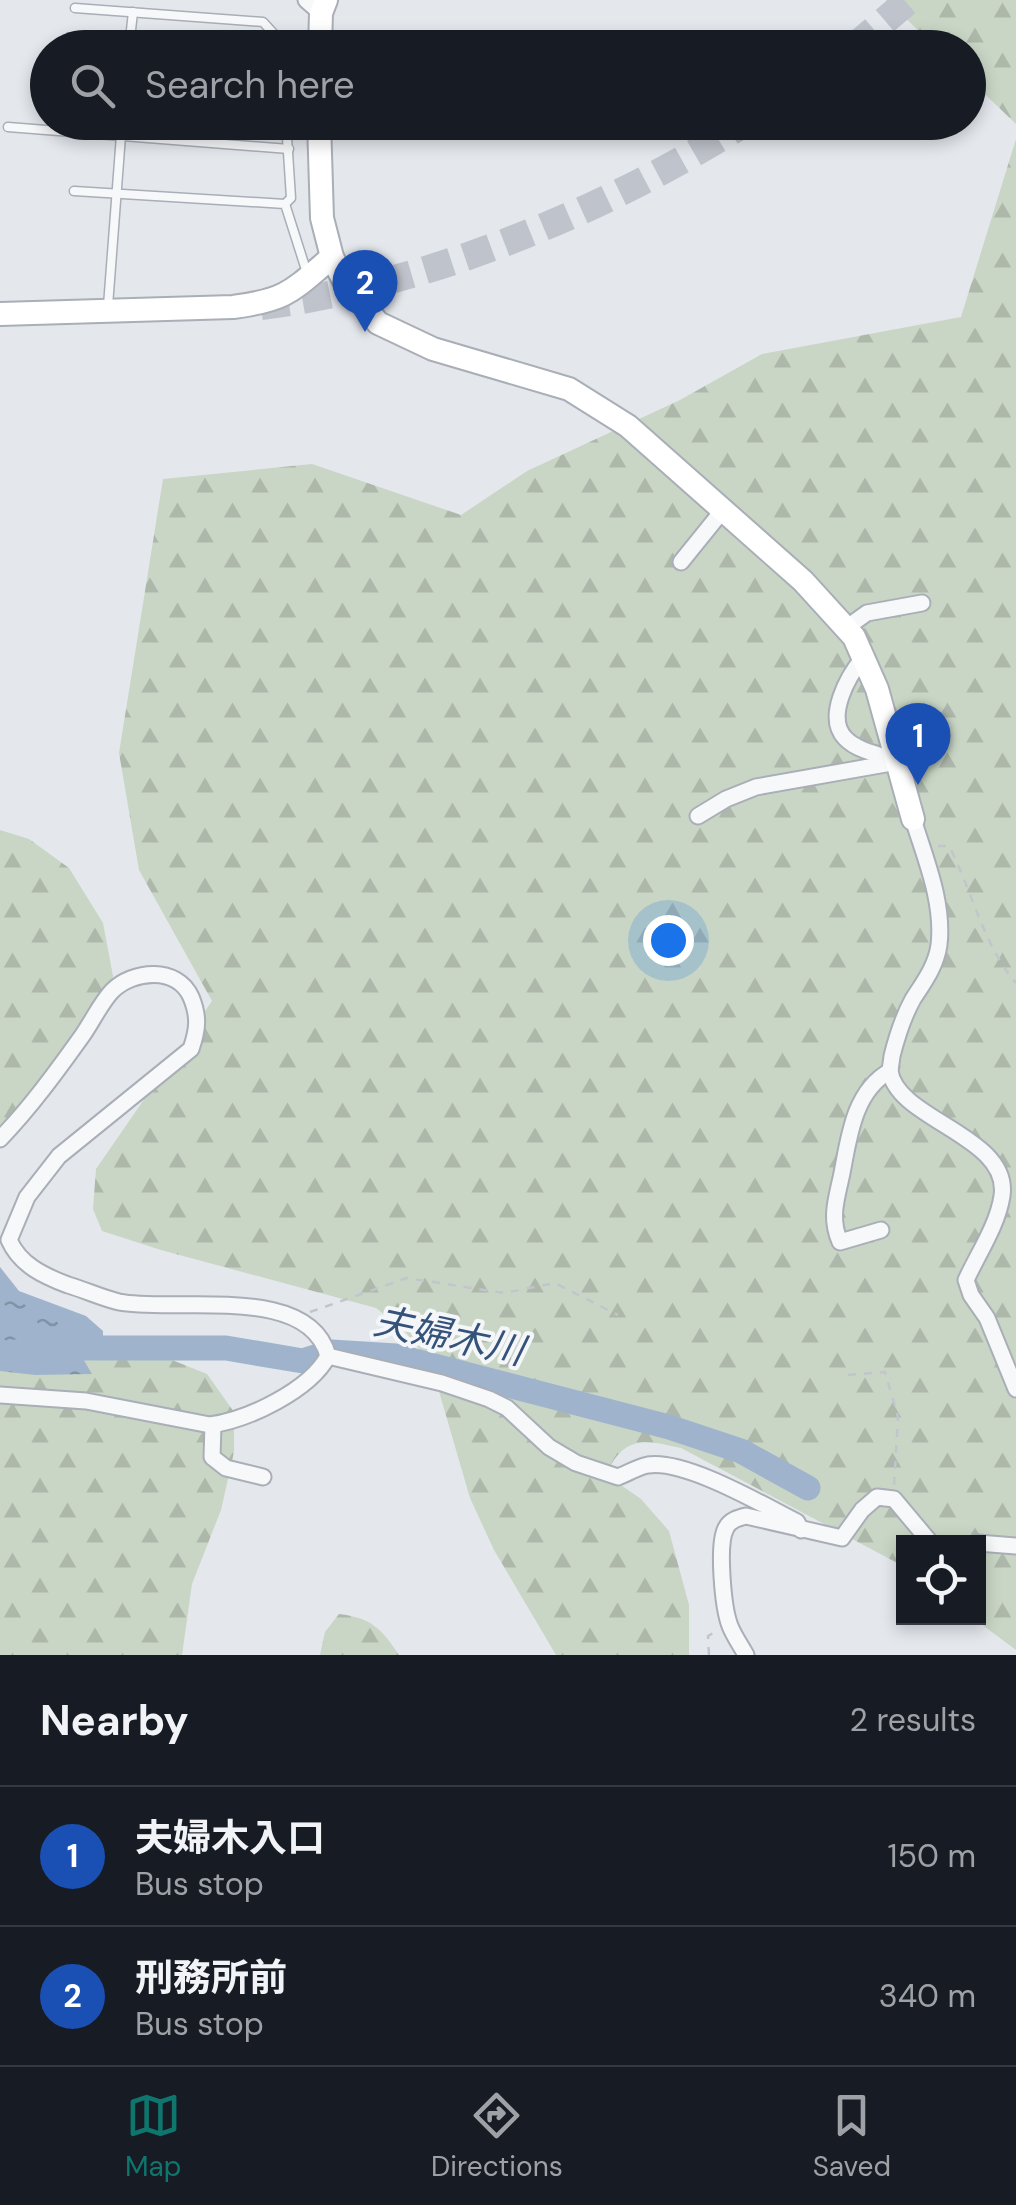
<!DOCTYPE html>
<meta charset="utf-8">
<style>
:root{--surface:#171b24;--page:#20242c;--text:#f1f3f6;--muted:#9ea1a6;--line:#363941;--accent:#0f766e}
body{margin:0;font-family:"DM Sans","Noto Sans JP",sans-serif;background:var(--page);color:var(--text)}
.controls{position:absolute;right:30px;bottom:30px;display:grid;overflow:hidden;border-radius:0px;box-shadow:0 5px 15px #0003}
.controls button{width:90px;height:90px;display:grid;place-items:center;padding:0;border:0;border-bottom:2px solid var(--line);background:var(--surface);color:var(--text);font:50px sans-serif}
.you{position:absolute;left:668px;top:940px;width:35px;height:35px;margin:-25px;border:8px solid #fff;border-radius:50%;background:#1a73e8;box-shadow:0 0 0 15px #1a73e833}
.badge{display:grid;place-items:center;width:65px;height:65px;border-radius:50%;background:var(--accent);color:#fff;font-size:32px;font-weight:700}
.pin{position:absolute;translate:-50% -82px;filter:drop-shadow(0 2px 5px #0008)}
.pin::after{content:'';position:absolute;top:52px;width:35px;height:30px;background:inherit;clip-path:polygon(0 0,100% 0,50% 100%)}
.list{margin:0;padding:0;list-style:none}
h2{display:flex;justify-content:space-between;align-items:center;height:130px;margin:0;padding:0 40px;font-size:42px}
h2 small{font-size:32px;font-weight:400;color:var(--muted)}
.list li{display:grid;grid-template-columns:65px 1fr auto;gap:30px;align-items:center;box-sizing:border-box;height:140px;padding:0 40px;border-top:2px solid var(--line)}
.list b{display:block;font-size:38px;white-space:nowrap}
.list p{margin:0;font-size:32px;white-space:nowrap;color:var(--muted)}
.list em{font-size:32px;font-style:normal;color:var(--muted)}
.icon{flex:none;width:55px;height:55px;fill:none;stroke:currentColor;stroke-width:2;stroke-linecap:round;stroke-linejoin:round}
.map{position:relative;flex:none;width:1016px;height:1655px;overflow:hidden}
.search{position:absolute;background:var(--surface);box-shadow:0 5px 15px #0003;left:30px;right:30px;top:30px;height:110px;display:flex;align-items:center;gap:25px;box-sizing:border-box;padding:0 35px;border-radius:55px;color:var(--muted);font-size:38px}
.sheet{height:410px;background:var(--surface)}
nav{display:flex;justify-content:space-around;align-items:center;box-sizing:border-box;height:140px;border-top:2px solid var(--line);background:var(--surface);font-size:28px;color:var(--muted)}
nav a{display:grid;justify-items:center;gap:5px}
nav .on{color:var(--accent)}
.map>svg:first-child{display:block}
</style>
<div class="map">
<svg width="1016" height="1655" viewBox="0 0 1016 1655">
<defs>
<pattern id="forest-firs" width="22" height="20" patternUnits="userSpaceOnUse" patternTransform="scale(2.5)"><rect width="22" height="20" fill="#c9d6c5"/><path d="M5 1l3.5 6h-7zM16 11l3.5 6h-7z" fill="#adb8ab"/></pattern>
<pattern id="water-ripples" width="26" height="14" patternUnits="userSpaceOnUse" patternTransform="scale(2.5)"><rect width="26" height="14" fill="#9fb4cc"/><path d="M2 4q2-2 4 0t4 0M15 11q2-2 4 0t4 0" fill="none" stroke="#8293a7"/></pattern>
</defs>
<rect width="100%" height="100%" fill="#e4e7ec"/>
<g fill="url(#forest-firs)">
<polygon points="886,0 1016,0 1016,124 969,79 968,48 936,47"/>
<path d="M1016,139V1650L973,1618H978V1542H904L903,1566L681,1448C648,1441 628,1434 609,1468L615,1481L641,1499L669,1531L689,1605V1655H556L494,1550L470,1498L431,1364L404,1330L376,1308L161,1250L102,1231L93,1209L96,1169L212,1001L139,870L119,753L163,479L312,464L461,515L527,471L680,400L762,354L961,317Z"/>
<polygon points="0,830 29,839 69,868 103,923 113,976 102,1016 0,1131"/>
<polygon points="0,1335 93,1339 167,1358 207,1374 234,1412 234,1452 221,1510 192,1584 182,1655 0,1655"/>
<path d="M339,1614C371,1618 381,1628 399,1655H320L325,1632Z"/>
</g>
<polygon fill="url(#water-ripples)" points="0,1267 19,1291 86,1316 103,1331 103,1339 82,1357 92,1374 35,1375 0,1371"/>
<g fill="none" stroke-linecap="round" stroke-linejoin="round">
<polyline stroke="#9fb4cc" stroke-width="25" points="0,1353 85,1348 226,1348 303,1361 331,1352 396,1356 669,1427 741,1451 808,1488"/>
<g stroke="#bfc3cb" stroke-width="28" stroke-dasharray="28 14" stroke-linecap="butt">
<polyline points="853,48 909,0"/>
<path d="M261,306C425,286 607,210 746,122"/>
</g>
<defs>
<g id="lane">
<polyline points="75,8 263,22 274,34 276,48"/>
<polyline points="75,47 89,48"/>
<polyline points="129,48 133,12"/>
<polyline points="8,127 289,149"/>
<polyline points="74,191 285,204 307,273"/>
<polyline points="285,204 291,198 286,122"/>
<polyline points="108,306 122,122"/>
</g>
<g id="street">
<polyline points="306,0 321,13"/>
<polyline points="681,562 723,510"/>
<polyline points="846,628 867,613 922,603"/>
<path d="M863,658C848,676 825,717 845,738C857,751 881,755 897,760"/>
<polyline points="698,816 726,799 756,787 897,762"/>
<path d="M913,819C925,858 944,902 939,945C936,966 924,982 913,999C903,1017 897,1036 892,1056C892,1057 890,1070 890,1071C897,1120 1011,1136 1002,1196C998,1224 978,1254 966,1280L971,1295L987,1318L1016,1389"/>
<path d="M0,1139C30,1108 57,1071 82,1036C92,1022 100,1004 112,991C133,970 177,966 191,997C199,1016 198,1029 191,1049L59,1156L27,1197L9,1240C20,1265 44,1276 68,1285C85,1290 102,1298 119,1302C175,1313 309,1283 328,1356C310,1390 248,1420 210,1425L86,1401L0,1395"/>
<path d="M881,1230L840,1242C829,1217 837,1198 842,1173C849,1137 854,1091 890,1071"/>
<path d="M328,1356L442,1383L489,1399L507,1408L549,1447L576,1463L618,1477C628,1473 638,1467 648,1465C685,1459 763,1505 797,1522L801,1530"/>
<polyline points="213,1425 212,1457 226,1468 263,1477"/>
<polyline points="978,1543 1016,1546"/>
<path d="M746,1655C741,1646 734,1636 730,1626C723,1608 717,1544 726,1528C730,1520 738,1518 746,1516L842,1538L862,1510L877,1497L894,1499L930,1542"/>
</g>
<g id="secondary">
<polyline points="320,48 321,13 326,0"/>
<polyline points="319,122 322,218 332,257 344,281 378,323 433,349 569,389 628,426 803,581 854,637 877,689 913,819"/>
<path d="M0,314L233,307C287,300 292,291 332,257"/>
</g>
</defs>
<use href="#lane" stroke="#a9aeb7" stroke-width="11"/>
<use href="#street" stroke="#a9aeb7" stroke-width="19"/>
<use href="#secondary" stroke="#a9aeb7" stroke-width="26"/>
<g stroke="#c2c5cb" stroke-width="2.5" stroke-dasharray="8 8" stroke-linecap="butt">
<path d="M938,846H949C972,890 983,945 1016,983"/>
<polyline points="310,1312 407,1278 504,1293 555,1283 618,1315"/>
<polyline points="848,1375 885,1372 898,1417 894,1487"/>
<polyline points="709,1655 708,1636 715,1632"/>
</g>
<use href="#lane" stroke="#f7f8fa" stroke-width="8"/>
<use href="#street" stroke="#f7f8fa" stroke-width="15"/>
<use href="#secondary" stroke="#fff" stroke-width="22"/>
</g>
<g text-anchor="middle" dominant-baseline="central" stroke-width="8" stroke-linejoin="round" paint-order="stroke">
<g font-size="38" font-style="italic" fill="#34527a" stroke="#f4f6f9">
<text transform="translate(449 1336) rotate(12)">夫婦木川</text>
</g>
</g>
</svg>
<div class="controls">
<button><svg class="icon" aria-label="locate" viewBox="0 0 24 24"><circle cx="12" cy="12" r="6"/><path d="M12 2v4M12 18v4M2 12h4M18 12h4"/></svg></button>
</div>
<div class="you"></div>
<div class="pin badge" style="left:918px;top:785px;background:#1a4fb4">1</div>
<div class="pin badge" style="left:365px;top:332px;background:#1a4fb4">2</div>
<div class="search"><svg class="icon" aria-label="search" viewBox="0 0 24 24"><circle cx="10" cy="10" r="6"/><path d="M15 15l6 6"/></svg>Search here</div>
</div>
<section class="sheet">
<h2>Nearby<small>2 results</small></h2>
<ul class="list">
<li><span class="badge" style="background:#1a4fb4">1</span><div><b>夫婦木入口</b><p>Bus stop</p></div><em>150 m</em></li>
<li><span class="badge" style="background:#1a4fb4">2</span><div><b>刑務所前</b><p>Bus stop</p></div><em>340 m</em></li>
</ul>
</section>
<nav>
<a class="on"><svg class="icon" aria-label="map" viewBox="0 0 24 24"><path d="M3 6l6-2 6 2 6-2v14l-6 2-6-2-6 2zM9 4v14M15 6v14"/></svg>Map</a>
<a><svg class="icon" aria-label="directions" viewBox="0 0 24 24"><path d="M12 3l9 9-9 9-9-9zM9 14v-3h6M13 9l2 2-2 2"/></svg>Directions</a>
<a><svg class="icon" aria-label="saved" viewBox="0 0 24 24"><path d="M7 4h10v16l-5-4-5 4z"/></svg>Saved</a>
</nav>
